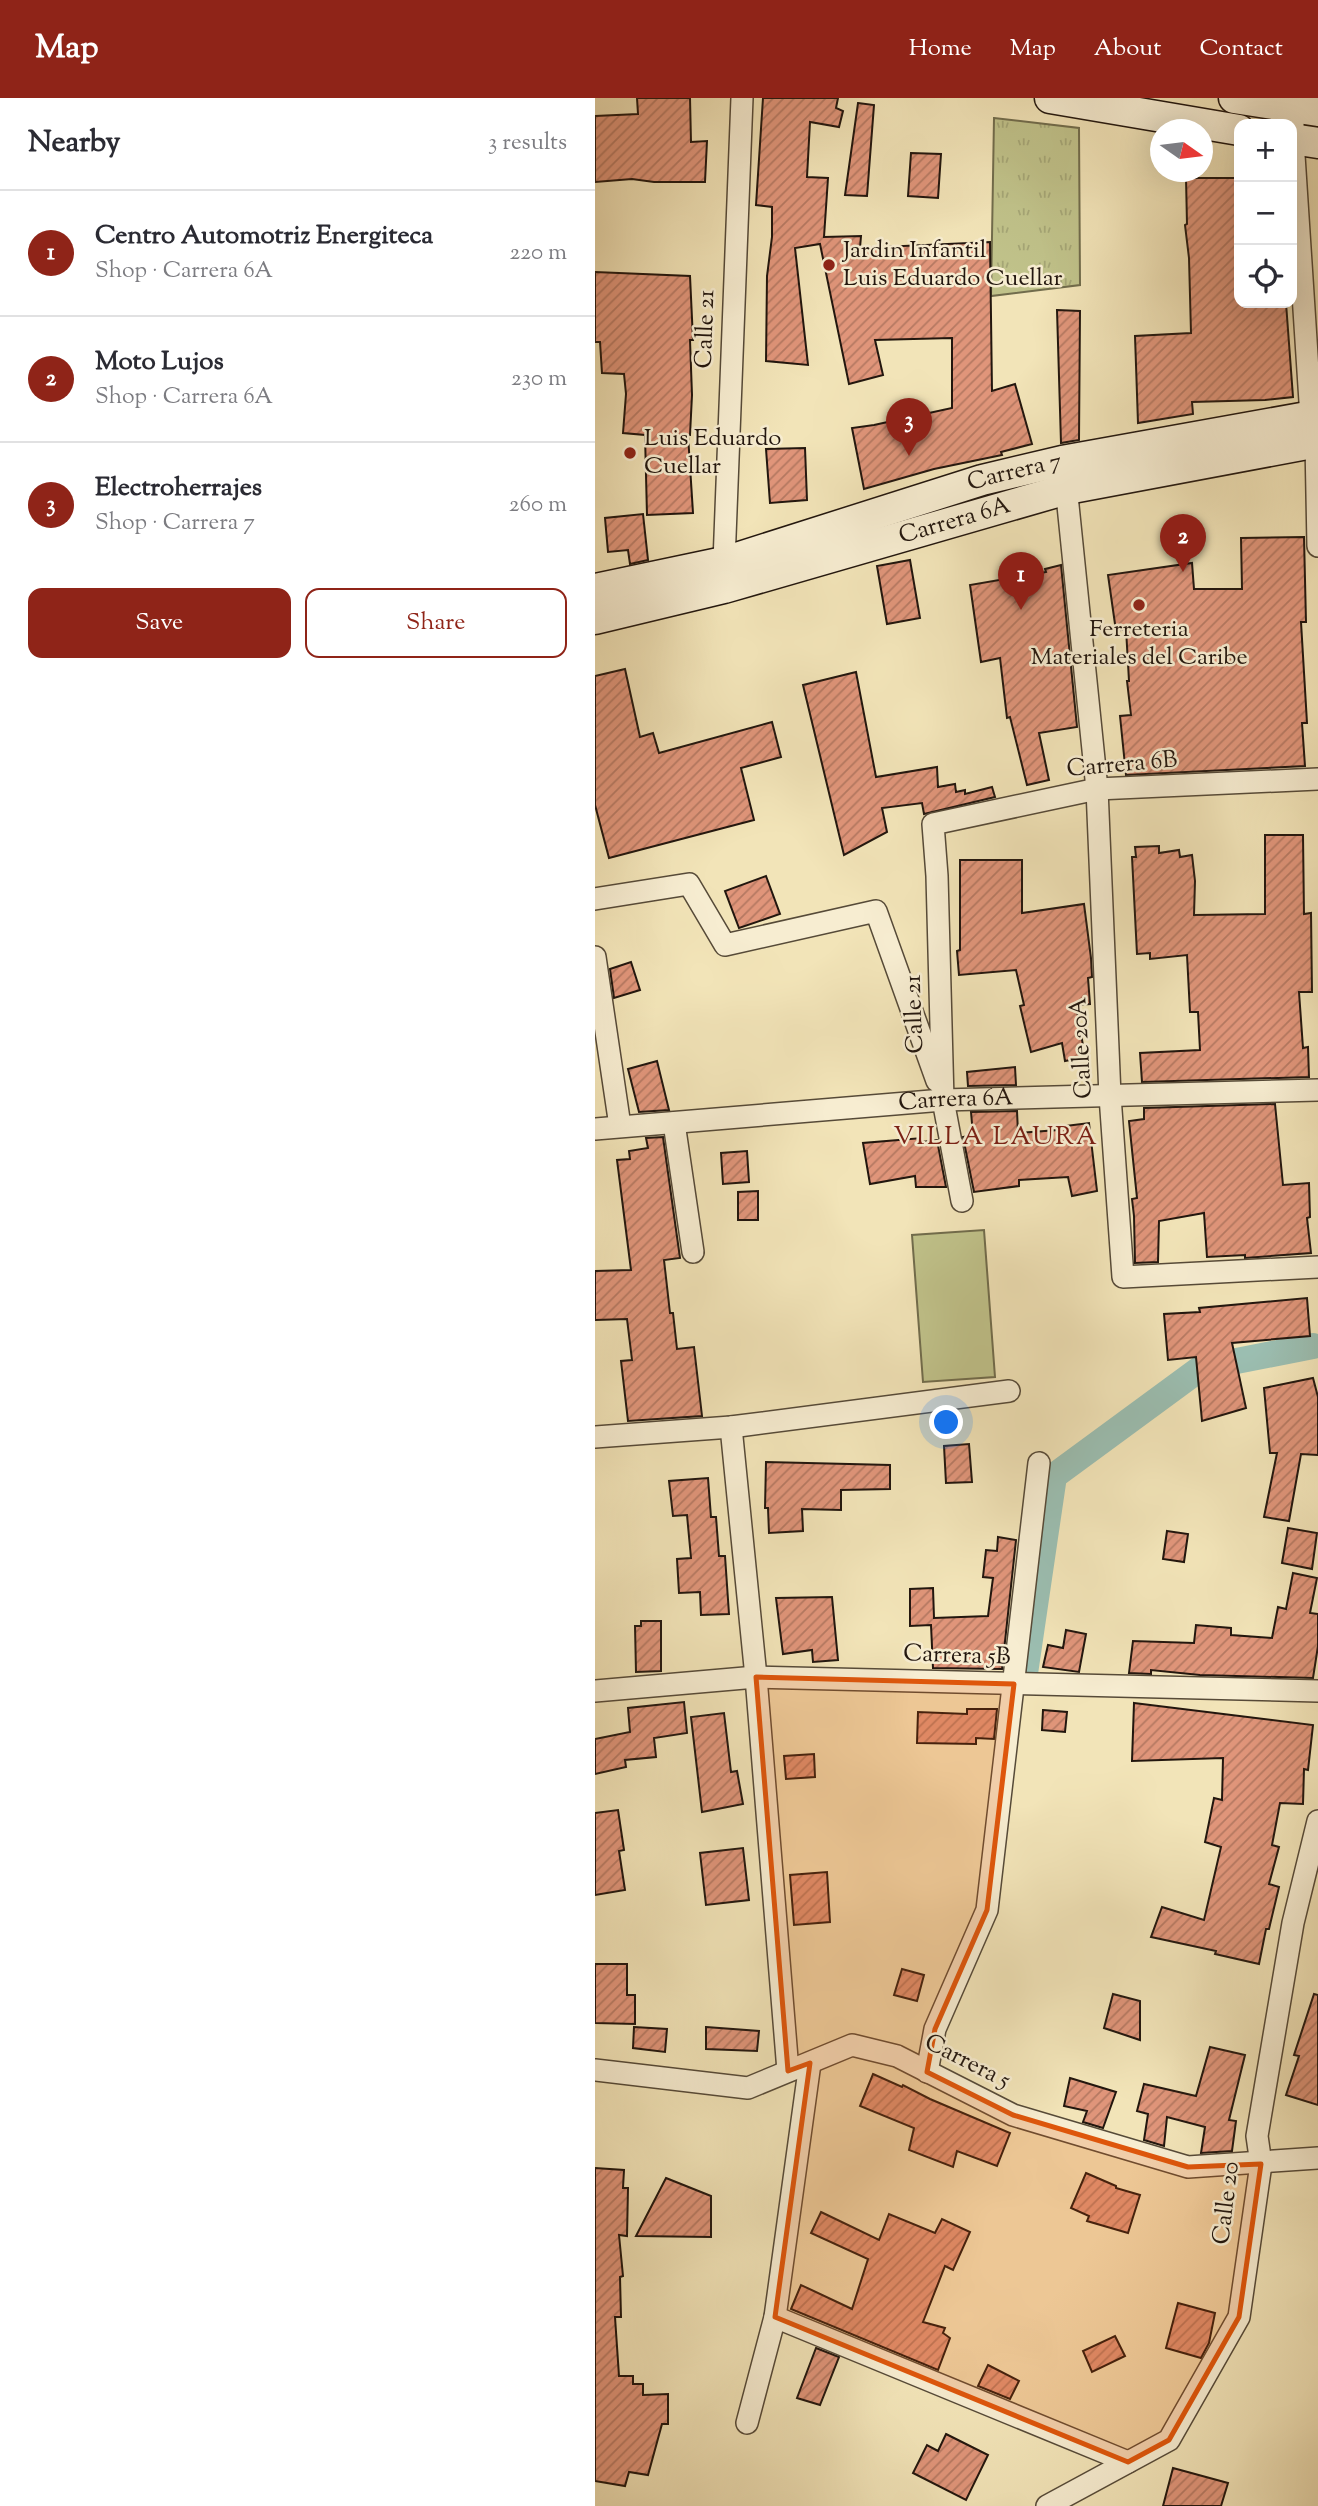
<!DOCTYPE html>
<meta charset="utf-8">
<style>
:root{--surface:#fff;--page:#f2f2f3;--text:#2b2b33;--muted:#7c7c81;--line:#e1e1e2;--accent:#8f2418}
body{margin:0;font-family:"Sorts Mill Goudy",serif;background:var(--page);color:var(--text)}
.controls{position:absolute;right:21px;top:21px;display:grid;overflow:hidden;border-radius:14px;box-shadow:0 7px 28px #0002}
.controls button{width:63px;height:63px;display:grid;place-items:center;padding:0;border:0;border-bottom:2px solid var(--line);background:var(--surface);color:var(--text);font:35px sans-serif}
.compass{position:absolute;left:555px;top:21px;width:63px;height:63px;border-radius:50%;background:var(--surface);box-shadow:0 7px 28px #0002;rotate:104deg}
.you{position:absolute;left:352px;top:1325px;width:24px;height:24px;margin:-18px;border:5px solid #fff;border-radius:50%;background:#1a73e8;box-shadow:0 0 0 10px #1a73e833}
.badge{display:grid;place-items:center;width:46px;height:46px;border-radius:50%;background:var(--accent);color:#fff;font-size:23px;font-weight:700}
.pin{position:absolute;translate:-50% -58px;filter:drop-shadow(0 2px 4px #0008)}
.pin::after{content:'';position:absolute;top:37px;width:24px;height:21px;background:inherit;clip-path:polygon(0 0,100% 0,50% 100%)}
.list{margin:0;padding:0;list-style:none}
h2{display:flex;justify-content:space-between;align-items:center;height:91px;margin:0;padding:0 28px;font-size:30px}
h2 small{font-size:23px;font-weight:400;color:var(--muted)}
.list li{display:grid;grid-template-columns:46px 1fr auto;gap:21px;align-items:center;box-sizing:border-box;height:126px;padding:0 28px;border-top:2px solid var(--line)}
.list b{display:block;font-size:26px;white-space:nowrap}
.list p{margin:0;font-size:23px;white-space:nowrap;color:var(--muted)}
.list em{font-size:23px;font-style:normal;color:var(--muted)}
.actions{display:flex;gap:14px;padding:21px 28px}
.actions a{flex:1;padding:16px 0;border:2px solid var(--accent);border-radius:14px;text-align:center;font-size:24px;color:var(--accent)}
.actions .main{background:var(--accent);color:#fff}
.icon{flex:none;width:38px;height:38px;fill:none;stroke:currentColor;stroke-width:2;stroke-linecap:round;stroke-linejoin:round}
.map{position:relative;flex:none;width:723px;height:2408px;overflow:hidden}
header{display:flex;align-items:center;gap:42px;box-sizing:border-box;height:98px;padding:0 35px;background:var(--accent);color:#fff}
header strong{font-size:33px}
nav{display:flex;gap:38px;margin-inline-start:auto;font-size:24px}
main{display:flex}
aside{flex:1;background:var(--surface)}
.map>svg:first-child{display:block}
</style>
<header>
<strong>Map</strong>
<nav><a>Home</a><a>Map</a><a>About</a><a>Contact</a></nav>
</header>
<main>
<aside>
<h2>Nearby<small>3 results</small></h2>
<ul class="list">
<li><span class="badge">1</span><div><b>Centro Automotriz Energiteca</b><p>Shop · Carrera 6A</p></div><em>220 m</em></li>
<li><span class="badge">2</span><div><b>Moto Lujos</b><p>Shop · Carrera 6A</p></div><em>230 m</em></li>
<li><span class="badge">3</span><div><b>Electroherrajes</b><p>Shop · Carrera 7</p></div><em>260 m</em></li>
</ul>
<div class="actions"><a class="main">Save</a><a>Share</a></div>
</aside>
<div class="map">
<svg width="723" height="2408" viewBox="0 0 723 2408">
<defs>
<pattern id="grass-tufts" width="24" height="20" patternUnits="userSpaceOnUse" patternTransform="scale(1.75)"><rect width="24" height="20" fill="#c0c28a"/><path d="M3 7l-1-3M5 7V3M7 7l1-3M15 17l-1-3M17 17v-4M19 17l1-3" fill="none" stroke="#a5a676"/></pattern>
<pattern id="building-hatch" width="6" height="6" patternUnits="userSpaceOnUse" patternTransform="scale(1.75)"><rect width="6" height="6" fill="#e0957a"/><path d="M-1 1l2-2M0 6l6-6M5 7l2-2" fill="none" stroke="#b57962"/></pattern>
</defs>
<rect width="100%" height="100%" fill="#f2e4b8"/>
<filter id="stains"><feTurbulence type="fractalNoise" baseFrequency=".00286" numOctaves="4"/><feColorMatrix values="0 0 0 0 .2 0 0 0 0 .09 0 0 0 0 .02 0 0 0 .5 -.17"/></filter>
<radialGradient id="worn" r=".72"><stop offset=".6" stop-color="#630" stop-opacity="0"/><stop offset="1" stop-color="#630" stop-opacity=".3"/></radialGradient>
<polygon fill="url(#grass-tufts)" stroke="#716c4c" stroke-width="2" points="399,20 484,30 485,187 396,198"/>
<polygon fill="#c0c28a" stroke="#716c4c" stroke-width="2" points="389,1132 400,1279 328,1284 317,1137"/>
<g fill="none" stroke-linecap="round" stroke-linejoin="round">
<polyline stroke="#9bbeb1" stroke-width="26" points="429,1582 459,1378 606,1270 718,1248"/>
</g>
<g fill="url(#building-hatch)" stroke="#22160e" stroke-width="2">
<polygon points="42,0 95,0 96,44 112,43 110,84 59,84 37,81 0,84 0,18 43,16"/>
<polygon points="168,0 243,0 241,10 248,13 244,29 215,24 212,79 233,80 229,139 266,138 265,150 395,144 397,293 420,286 437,346 406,354 407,357 339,371 269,391 257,330 279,327 357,310 357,240 280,242 288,277 254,286 225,146 200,150 213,267 171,263 172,178 177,139 177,109 161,107"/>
<polygon points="263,5 279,7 272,98 250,97"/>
<polygon points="316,55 346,56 343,100 313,98"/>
<polygon points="591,80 644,80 644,205 650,205 650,208 691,205 698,299 670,302 597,304 598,316 543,325 540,238 596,235 594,160 590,127 592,126"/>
<polygon points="0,174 95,178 98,242 95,242 97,297 95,337 93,337 98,415 52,417 50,337 28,335 31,296 29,276 7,275 5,244 0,244"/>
<polygon points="462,212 485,213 484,342 466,345"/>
<polygon points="210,350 212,402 175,405 171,351"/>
<polygon points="48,416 53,462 35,466 33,452 13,454 10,420"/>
<polygon points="709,439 711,524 706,524 712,625 707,625 710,668 531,677 525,618 536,617 532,583 534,583 531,531 521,533 513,477 597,465 599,491 647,491 646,440"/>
<polygon points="315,462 325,520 292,526 282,468"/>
<polygon points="466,467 482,629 444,635 454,682 432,687 415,619 412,620 405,560 386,564 375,487 451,474 450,471"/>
<polygon points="30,571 45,639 58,635 64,655 177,624 186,659 146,670 159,722 14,760 0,707 0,578"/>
<polygon points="261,574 281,679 342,669 343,689 360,686 361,694 370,692 370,696 397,689 400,699 329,716 327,705 287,710 292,734 249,757 208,587"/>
<polygon points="670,737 708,737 709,816 716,815 717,894 704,894 708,950 713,949 714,979 547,984 545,955 605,952 603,914 595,914 592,857 555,861 555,855 542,856 537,759 541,759 540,749 564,748 564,755 584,752 585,759 597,757 600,783 599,817 670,816"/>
<polygon points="365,762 427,762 427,815 489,806 496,860 497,879 493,880 495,906 481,907 490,959 470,963 467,945 436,954 425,908 429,907 421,872 364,877 362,853 365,852"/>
<polygon points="171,778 185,816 144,830 130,793"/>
<polygon points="36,864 45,892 19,900 15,871"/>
<polygon points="62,963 74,1012 44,1014 33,971"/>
<polygon points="420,969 421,987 373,988 372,974"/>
<polygon points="680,1006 688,1087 714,1085 715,1119 712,1120 716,1155 650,1160 650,1157 612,1159 609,1115 564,1123 563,1164 540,1165 539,1118 537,1101 542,1100 534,1023 549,1021 549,1010"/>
<polygon points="422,1013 423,1035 463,1032 463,1029 494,1025 502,1093 477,1098 473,1079 424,1082 424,1088 379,1094 368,1039 378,1037 376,1014"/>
<polygon points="68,1039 85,1160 69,1162 75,1215 78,1215 82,1251 99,1249 107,1318 33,1323 26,1263 37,1262 32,1221 0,1222 0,1173 36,1172 22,1062 35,1061 34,1053 53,1050 51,1040"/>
<polygon points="327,1040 327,1044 342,1042 351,1089 321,1089 320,1078 275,1086 268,1045"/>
<polygon points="152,1053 154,1084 128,1086 126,1055"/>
<polygon points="163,1093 163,1122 143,1122 143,1094"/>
<polygon points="712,1200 715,1238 637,1245 651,1310 607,1323 601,1259 573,1262 569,1216 605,1214 604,1210"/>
<polygon points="718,1280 723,1299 723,1357 706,1356 694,1423 669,1419 682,1355 675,1355 669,1290"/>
<polygon points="374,1346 377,1384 351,1385 349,1348"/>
<polygon points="171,1364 295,1367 295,1391 246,1392 246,1412 207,1411 208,1433 174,1435 173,1410 170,1410"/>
<polygon points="113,1380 116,1419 121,1419 124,1458 130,1458 134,1516 106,1517 105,1494 84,1495 82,1461 96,1460 92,1417 78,1418 74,1383"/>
<polygon points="693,1430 722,1435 717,1471 687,1465"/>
<polygon points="572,1433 593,1436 589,1464 568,1461"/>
<polygon points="403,1439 421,1442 407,1571 338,1570 336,1527 315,1528 315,1491 338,1490 339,1520 393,1518 398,1480 388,1479 391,1452 402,1453"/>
<polygon points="698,1475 722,1480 715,1515 723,1516 723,1548 718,1580 605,1577 556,1572 556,1576 534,1575 538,1543 599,1545 601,1527 636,1530 636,1537 677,1540 683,1509 691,1511"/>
<polygon points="237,1499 243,1562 218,1564 217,1552 188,1556 181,1500"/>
<polygon points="46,1523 66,1523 66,1573 41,1574 40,1528 46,1528"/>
<polygon points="471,1532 491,1536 484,1574 448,1569 453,1547 468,1550"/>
<polygon points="89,1604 92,1635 59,1640 61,1659 30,1662 31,1669 0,1676 0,1641 35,1634 33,1610"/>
<polygon points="539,1605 718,1627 713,1672 709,1671 708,1706 685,1705 677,1747 684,1749 674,1786 684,1789 674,1831 671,1831 664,1866 620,1856 621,1853 556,1839 567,1809 609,1822 626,1749 610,1744 619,1700 627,1702 628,1660 537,1663"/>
<polygon points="372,1611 402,1611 399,1641 381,1640 381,1646 322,1645 323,1614 372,1616"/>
<polygon points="448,1612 472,1614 470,1634 447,1632"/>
<polygon points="129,1615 136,1674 142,1673 148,1706 107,1714 96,1619"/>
<polygon points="219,1656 220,1679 191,1681 189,1658"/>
<polygon points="23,1712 29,1752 24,1753 30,1792 0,1797 0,1715"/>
<polygon points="148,1750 154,1802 111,1807 105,1755"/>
<polygon points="232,1774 235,1824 199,1827 195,1777"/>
<polygon points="0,1866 32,1866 32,1897 40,1897 40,1926 0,1925"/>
<polygon points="307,1871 329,1877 322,1903 299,1897"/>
<polygon points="518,1896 545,1903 545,1942 509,1930"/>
<polygon points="719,1896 723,1897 723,2007 691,1997 704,1958 699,1957"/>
<polygon points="39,1929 72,1931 70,1954 38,1950"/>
<polygon points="111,1929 164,1933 162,1953 111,1951"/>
<polygon points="615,1949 650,1957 634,2022 641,2023 637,2053 606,2055 610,2029 572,2019 569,2048 549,2042 553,2016 542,2013 549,1986 601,1998"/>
<polygon points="278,1976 307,1989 308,1987 335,2001 415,2035 402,2068 362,2053 358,2069 314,2052 319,2030 265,2008"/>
<polygon points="475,1980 521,1994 508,2030 488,2024 492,2013 469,2008"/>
<polygon points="0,2070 29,2072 28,2090 33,2090 32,2138 24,2137 28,2178 25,2179 26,2219 20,2219 24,2278 38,2278 38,2286 48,2286 48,2297 73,2296 73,2326 67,2326 53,2377 34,2374 30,2388 0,2383"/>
<polygon points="491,2075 521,2088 521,2090 545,2097 533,2135 492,2123 494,2118 476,2110"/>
<polygon points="71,2080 116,2098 116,2139 41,2138"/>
<polygon points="226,2114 284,2142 294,2116 340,2135 347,2121 375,2134 358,2172 350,2168 328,2224 350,2230 348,2235 355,2240 343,2272 196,2211 206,2187 257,2211 273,2161 216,2135"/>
<polygon points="583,2205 620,2215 614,2245 606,2260 571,2250"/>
<polygon points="520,2238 530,2258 497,2274 488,2253"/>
<polygon points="221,2250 244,2259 225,2307 202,2300"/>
<polygon points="393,2267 424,2283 415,2301 383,2288"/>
<polygon points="351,2336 393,2357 371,2402 318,2375 332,2347 343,2353"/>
<polygon points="578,2370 633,2385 626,2408 568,2408"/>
</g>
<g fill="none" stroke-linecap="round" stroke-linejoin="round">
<defs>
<g id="street">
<polyline points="698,0 698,42 716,319 721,345 723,448"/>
<polyline points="470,378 502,691 515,998 528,1179 723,1169"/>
<polyline points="129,464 147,0"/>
<polyline points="0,801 94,786 130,847 281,813 342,983"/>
<polyline points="0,859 25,1028"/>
<polyline points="79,1025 98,1154"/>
<path id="s1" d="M0,1031L348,1002L723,992"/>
<polyline points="367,1103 348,1002 342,778 338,726 502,691 723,681"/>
<polyline points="136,1329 161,1579 193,1973"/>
<polyline points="0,1339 136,1329 414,1293"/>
<polyline points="0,1593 161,1579 723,1593"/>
<polyline points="0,1972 153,1990 257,1947 302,1958 418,2017 593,2069 723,2060"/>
<polyline points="332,1974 340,1931 392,1812 444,1365"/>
<polyline points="180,2219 533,2364"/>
<polyline points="152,2325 180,2219 215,1965"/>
<polyline points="452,2408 574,2342 644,2219 666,2066 662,2038 698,1825 723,1723"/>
</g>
<g id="secondary">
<polyline points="455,0 644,32"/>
<polyline points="639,0 723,13"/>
<polyline points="697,41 723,45"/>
<path id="s2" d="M0,491L129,464L387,382L467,363L723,317"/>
<path id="s3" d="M0,521L129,490L472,391L723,344"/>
</g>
</defs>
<use href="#street" stroke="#564a38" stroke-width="24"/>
<use href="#secondary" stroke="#22160e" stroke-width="33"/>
<use href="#street" stroke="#f7edd1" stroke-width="21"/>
<use href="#secondary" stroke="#f7edd1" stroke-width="30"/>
</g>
<path fill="#de560c" fill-opacity="0.2" stroke="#de560c" stroke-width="5" stroke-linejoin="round" d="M161,1579L419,1586L392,1812L340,1931L332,1974L418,2017L593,2069L666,2066L644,2219L574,2342L533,2364L180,2219L215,1965L193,1973Z"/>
<g fill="#8f2418" stroke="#f7edd1" stroke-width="2.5">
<circle cx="234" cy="167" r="7"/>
<circle cx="35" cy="355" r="7"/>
<circle cx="544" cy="507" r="7"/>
</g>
<g text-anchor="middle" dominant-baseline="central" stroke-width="5" stroke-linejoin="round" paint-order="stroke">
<g font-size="24" fill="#22160e" stroke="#f7edd1" text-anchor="start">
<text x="248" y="153">Jardin Infantil<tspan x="248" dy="28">Luis Eduardo Cuellar</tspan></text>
<text x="49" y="341">Luis Eduardo<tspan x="49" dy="28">Cuellar</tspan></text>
<text x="544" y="532" text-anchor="middle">Ferreteria<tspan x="544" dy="28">Materiales del Caribe</tspan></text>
</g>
<g font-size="24" fill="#22160e" stroke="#f7edd1">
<text transform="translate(111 231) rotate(-88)">Calle 21</text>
<text stroke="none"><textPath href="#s2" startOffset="436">Carrera 7</textPath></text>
<text stroke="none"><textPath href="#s3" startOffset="373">Carrera 6A</textPath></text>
<text transform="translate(527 667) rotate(-5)">Carrera 6B</text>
<text transform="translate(320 916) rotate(-92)">Calle 21</text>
<text transform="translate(487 950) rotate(-93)">Calle 20A</text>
<text stroke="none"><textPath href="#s1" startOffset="362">Carrera 6A</textPath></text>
<text transform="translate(362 1558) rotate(2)">Carrera 5B</text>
<text transform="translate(372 1964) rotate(27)">Carrera 5</text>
<text transform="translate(632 2105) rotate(-83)">Calle 20</text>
</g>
<g font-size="26" letter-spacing="2" fill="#7a1f14" stroke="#f7edd1">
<text x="401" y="1039">VILLA LAURA</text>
</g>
</g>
<rect width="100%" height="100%" filter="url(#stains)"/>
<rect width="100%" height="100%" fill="url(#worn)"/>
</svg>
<div class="controls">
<button>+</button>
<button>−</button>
<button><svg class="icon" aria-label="locate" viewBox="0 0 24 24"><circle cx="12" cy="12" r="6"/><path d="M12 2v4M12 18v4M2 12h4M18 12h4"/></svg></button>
</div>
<svg class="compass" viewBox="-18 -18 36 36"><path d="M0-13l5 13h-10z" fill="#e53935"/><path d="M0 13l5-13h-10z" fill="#7c7c81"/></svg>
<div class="you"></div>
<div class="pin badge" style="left:426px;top:512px">1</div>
<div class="pin badge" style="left:588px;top:474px">2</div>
<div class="pin badge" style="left:314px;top:358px">3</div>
</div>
</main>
